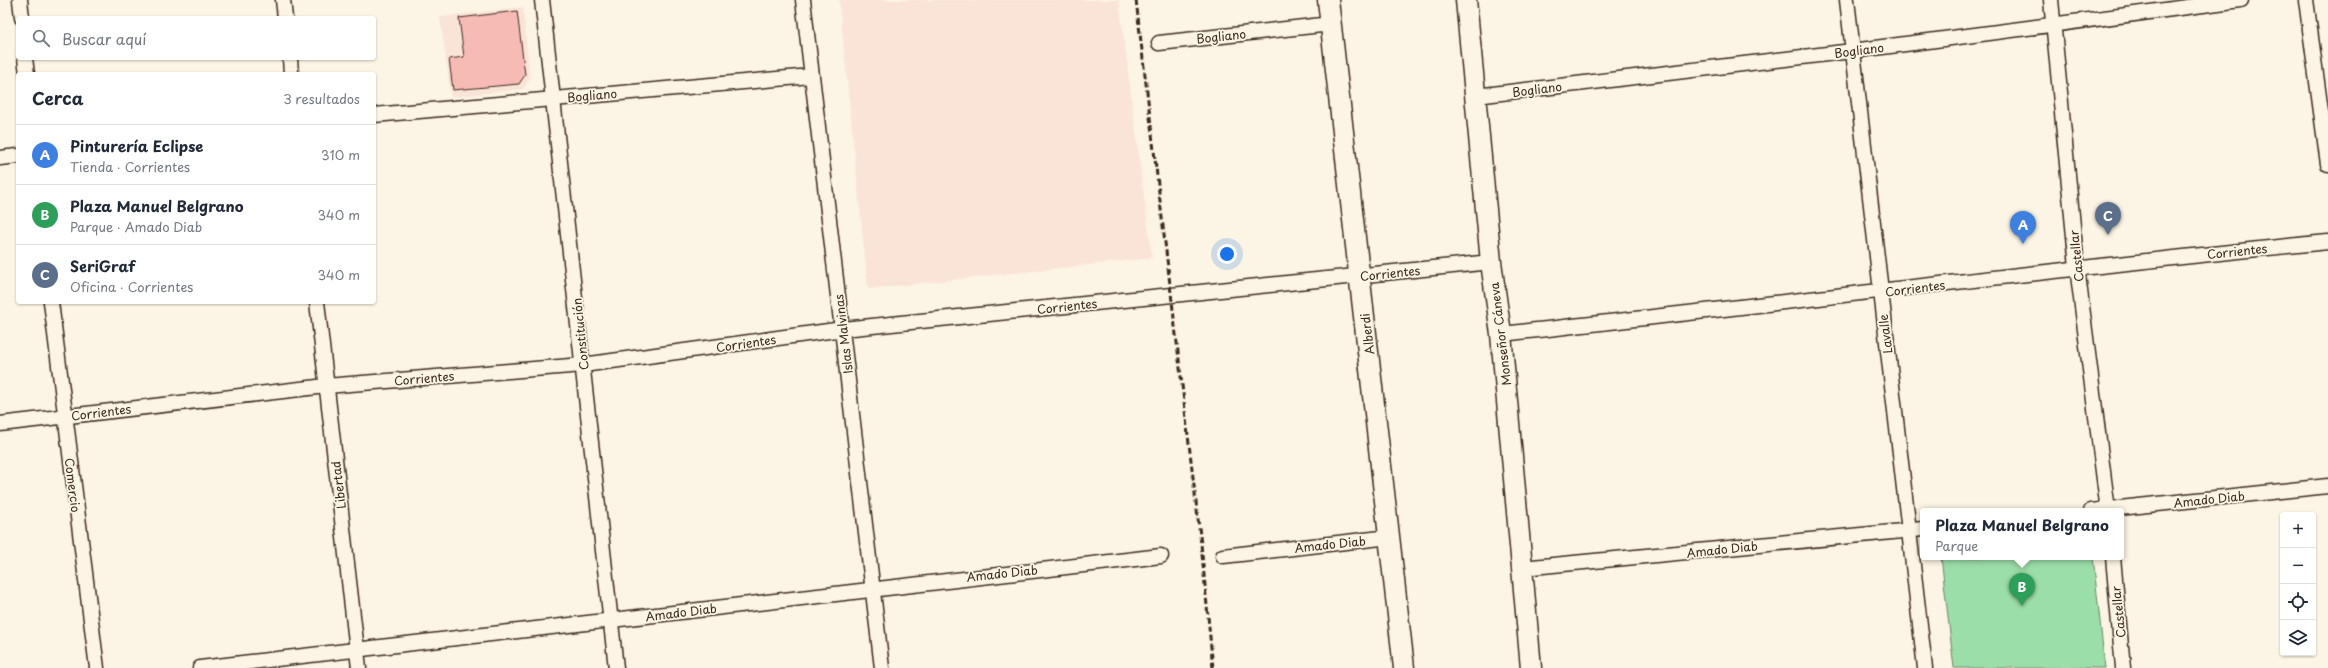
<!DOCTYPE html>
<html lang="es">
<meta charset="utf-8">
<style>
:root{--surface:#fff;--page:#f2f2f3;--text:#1f2937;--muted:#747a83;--line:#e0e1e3;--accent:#0f766e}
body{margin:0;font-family:"Playpen Sans",sans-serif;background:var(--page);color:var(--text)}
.controls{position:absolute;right:12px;bottom:12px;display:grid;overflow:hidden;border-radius:4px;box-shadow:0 1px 3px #0004}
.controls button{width:36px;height:36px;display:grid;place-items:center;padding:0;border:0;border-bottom:1px solid var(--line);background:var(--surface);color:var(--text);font:20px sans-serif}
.you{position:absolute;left:1227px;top:254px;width:14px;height:14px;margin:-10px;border:3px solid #fff;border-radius:50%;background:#1a73e8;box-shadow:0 0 0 6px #1a73e833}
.badge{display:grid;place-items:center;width:26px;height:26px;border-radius:50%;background:var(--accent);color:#fff;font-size:13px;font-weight:700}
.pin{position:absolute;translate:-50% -33px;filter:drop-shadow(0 1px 2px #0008)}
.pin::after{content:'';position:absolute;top:21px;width:14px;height:12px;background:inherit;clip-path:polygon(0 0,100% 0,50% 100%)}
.popup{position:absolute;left:1920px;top:508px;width:204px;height:52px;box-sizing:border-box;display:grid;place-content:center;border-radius:4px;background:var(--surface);filter:drop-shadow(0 1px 3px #0005);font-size:13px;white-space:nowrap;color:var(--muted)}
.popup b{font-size:15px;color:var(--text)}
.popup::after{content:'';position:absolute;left:50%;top:100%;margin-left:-8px;border:8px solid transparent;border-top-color:var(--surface)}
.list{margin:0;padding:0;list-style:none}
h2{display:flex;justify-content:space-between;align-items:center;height:52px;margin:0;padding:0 16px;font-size:17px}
h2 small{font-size:13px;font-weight:400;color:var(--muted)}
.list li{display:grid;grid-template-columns:26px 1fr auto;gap:12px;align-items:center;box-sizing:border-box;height:60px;padding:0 16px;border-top:1px solid var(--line)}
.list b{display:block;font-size:15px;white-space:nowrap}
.list p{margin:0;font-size:13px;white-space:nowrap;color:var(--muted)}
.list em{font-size:13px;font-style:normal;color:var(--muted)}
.icon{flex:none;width:22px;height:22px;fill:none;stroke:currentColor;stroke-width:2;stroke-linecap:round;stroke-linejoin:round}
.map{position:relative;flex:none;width:2328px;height:668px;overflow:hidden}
.search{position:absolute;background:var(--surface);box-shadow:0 1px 3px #0004;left:16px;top:16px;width:360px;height:44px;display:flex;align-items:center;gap:10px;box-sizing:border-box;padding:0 14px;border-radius:4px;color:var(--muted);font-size:15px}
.panel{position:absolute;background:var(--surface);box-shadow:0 1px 3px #0004;left:16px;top:72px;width:360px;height:232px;border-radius:4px}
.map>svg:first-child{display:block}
</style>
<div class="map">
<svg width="2328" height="668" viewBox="0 0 2328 668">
<rect width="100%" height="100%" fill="#fcf5e5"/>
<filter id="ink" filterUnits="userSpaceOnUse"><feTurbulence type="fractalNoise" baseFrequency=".025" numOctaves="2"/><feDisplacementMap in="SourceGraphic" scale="8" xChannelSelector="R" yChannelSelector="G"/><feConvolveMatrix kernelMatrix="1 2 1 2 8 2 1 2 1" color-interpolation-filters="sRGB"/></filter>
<g filter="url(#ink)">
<g fill="#fae4d7">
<polygon points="839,0 1119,0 1152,258 868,289"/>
<polygon points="523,7 530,79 523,89 451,97 440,17"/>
</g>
<polygon fill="#9cdea9" stroke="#6c8464" points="1941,557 2093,557 2105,668 1954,668"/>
<polygon fill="#f7bbb5" stroke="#3b2a1e" points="517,11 525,75 519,84 453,90 449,59 464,57 459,18"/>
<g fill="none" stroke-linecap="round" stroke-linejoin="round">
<defs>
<g id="street">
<polyline points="20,0 22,18"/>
<polyline points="283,0 285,18"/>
<polyline points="542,0 616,668"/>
<polyline points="803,0 882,668"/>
<polyline points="1847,0 1925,668"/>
<polyline points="2051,0 2077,267 2108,511"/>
<polyline points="2306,0 2328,164"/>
<polyline points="1159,43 1331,24"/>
<polyline points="25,58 27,74"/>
<polyline points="290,58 291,74"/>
<polyline points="1476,96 1852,51 2241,0"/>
<polyline points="374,115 811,76"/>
<polyline points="0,158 18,156"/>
<polyline points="51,302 97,668"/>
<polyline points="317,302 359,668"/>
<path d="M1501,334C1777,304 2052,269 2328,242"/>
<polyline points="0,424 326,386 583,365 843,329 1491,262"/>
<polyline points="2091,511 2328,486"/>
<polyline points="1223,556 1390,537"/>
<polyline points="2113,557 2123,668"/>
<polyline points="1522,568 1923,529"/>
<path d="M200,668C521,631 841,591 1161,556"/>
</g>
<g id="secondary">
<polyline points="1328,0 1404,668"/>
<polyline points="1466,0 1491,262 1501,334 1531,668"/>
</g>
</defs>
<use href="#street" stroke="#3b2a1e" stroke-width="17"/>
<use href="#secondary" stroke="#3b2a1e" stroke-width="23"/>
<use href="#street" stroke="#fcf5e5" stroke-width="14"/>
<use href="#secondary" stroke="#fcf5e5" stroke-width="20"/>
<polyline stroke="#3b2a1e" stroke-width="3" stroke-dasharray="6 3" stroke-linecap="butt" points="1136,0 1201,544 1213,668"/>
</g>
</g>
<g text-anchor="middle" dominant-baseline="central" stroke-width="3.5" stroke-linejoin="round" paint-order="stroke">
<g font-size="12" fill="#3b2a1e" stroke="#fcf5e5">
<text transform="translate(1221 36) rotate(-6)">Bogliano</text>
<text transform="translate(1859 50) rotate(-7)">Bogliano</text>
<text transform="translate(1537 89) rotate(-7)">Bogliano</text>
<text transform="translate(592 95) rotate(-5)">Bogliano</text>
<text transform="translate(2237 251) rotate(-6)">Corrientes</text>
<text transform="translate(2076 256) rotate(-96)">Castellar</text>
<text transform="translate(1390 273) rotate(-6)">Corrientes</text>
<text transform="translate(1915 288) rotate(-7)">Corrientes</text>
<text transform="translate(1067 306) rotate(-6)">Corrientes</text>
<text transform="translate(580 334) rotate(-96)">Constitución</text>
<text transform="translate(843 334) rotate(-97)">Islas Malvinas</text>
<text transform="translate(1367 334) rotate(-97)">Alberdi</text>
<text transform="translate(1500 334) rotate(-97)">Monseñor Cáneva</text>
<text transform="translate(1885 334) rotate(-97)">Lavalle</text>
<text transform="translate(746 343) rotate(-8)">Corrientes</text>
<text transform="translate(424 378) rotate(-5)">Corrientes</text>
<text transform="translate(101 412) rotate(-7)">Corrientes</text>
<text transform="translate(73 485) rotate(83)">Comercio</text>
<text transform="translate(338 485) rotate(-97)">Libertad</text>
<text transform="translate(2209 499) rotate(-6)">Amado Diab</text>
<text transform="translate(1330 544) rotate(-6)">Amado Diab</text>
<text transform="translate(1722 549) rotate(-6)">Amado Diab</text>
<text transform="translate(1002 573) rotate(-6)">Amado Diab</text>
<text transform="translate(681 612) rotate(-7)">Amado Diab</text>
<text transform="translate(2118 612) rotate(-96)">Castellar</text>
</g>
</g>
</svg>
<div class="controls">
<button>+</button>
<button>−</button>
<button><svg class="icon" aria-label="locate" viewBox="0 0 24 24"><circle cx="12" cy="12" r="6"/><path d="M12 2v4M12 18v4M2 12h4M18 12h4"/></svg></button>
<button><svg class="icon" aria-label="layers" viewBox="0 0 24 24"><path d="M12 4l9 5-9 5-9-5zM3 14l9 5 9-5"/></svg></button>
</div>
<div class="you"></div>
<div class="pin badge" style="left:2023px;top:244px;background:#3f7fe0">A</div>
<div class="pin badge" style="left:2022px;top:606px;background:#2e9e5b">B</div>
<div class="popup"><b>Plaza Manuel Belgrano</b>Parque</div>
<div class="pin badge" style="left:2108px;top:235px;background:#5c6f8a">C</div>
<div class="search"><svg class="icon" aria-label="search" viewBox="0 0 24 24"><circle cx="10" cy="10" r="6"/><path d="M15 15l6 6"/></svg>Buscar aquí</div>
<section class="panel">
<h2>Cerca<small>3 resultados</small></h2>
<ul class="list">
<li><span class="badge" style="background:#3f7fe0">A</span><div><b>Pinturería Eclipse</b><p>Tienda · Corrientes</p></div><em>310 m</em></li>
<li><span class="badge" style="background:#2e9e5b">B</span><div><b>Plaza Manuel Belgrano</b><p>Parque · Amado Diab</p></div><em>340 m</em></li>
<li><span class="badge" style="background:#5c6f8a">C</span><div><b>SeriGraf</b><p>Oficina · Corrientes</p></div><em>340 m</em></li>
</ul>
</section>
</div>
